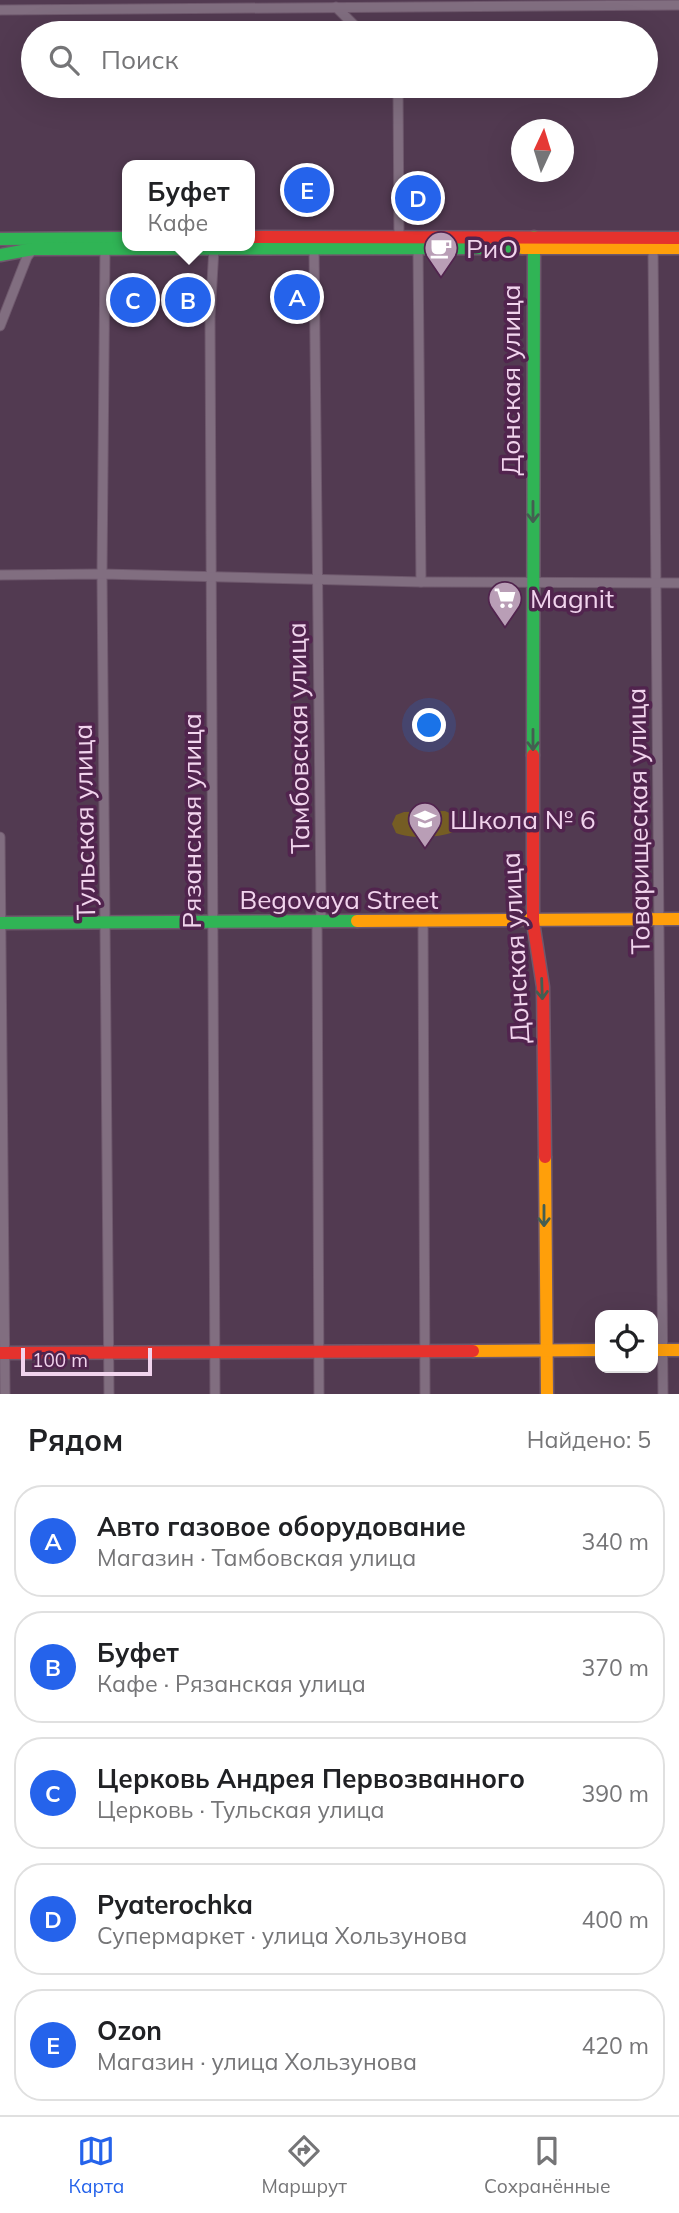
<!DOCTYPE html>
<html lang="ru">
<meta charset="utf-8">
<style>
:root{--surface:#fff;--page:#f6f6f6;--text:#202124;--muted:#757577;--line:#e0e0e0;--accent:#2563eb}
body{margin:0;font-family:Mulish,sans-serif;background:var(--page);color:var(--text)}
.controls{position:absolute;right:21px;bottom:21px;display:grid;overflow:hidden;border-radius:14px;box-shadow:0 7px 28px #0002}
.controls button{width:63px;height:63px;display:grid;place-items:center;padding:0;border:0;border-bottom:2px solid var(--line);background:var(--surface);color:var(--text);font:35px sans-serif}
.compass{position:absolute;left:511px;top:119px;width:63px;height:63px;border-radius:50%;background:var(--surface);box-shadow:0 7px 28px #0002;rotate:4deg}
.scale{position:absolute;left:21px;bottom:18px;width:131px;box-sizing:border-box;padding-left:7px;border:4px solid #f1d4ed;border-top:0;font-size:19px;line-height:24px;white-space:nowrap;color:#f1d4ed;-webkit-text-stroke:5px #51244e;paint-order:stroke}
.you{position:absolute;left:430px;top:726px;width:24px;height:24px;margin:-18px;border:5px solid #fff;border-radius:50%;background:#1a73e8;box-shadow:0 0 0 10px #1a73e833}
.badge{display:grid;place-items:center;width:46px;height:46px;border-radius:50%;background:var(--accent);color:#fff;font-size:23px;font-weight:700}
.pin{position:absolute;translate:-50% -50%;border:4px solid #fff;box-shadow:0 2px 7px #0006}
.popup{position:absolute;left:122px;top:160px;width:133px;height:91px;box-sizing:border-box;display:grid;place-content:center;border-radius:14px;background:var(--surface);filter:drop-shadow(0 2px 5px #0005);font-size:23px;white-space:nowrap;color:var(--muted)}
.popup b{font-size:26px;color:var(--text)}
.popup::after{content:'';position:absolute;left:50%;top:100%;margin-left:-14px;border:14px solid transparent;border-top-color:var(--surface)}
.list{margin:0;padding:0;list-style:none}
h2{display:flex;justify-content:space-between;align-items:center;height:91px;margin:0;padding:0 28px;font-size:30px}
h2 small{font-size:23px;font-weight:400;color:var(--muted)}
.list li{display:grid;grid-template-columns:46px 1fr auto;gap:21px;align-items:center;box-sizing:border-box;height:112px;margin:0 14px 14px;padding:0 14px;border:2px solid var(--line);border-radius:28px}
.list b{display:block;font-size:26px;white-space:nowrap}
.list p{margin:0;font-size:23px;white-space:nowrap;color:var(--muted)}
.list em{font-size:23px;font-style:normal;color:var(--muted)}
.icon{flex:none;width:38px;height:38px;fill:none;stroke:currentColor;stroke-width:2;stroke-linecap:round;stroke-linejoin:round}
.map{position:relative;flex:none;width:679px;height:1394px;overflow:hidden}
.search{position:absolute;background:var(--surface);box-shadow:0 7px 28px #0002;left:21px;right:21px;top:21px;height:77px;display:flex;align-items:center;gap:18px;box-sizing:border-box;padding:0 24px;border-radius:38px;color:var(--muted);font-size:26px}
.sheet{height:721px;background:var(--surface)}
nav{display:flex;justify-content:space-around;align-items:center;box-sizing:border-box;height:98px;border-top:2px solid var(--line);background:var(--surface);font-size:19px;color:var(--muted)}
nav a{display:grid;justify-items:center;gap:4px}
nav .on{color:var(--accent)}
.map>svg:first-child{display:block}
</style>
<div class="map">
<svg width="679" height="1394" viewBox="0 0 679 1394">
<rect width="100%" height="100%" fill="#523a51"/>
<path fill="#755d24" d="M445,811L454,815L457,823L453,832C438,838 411,839 396,833L392,824L396,815L404,812Z"/>
<g fill="none" stroke-linecap="round" stroke-linejoin="round">
<defs>
<g id="street">
<polyline points="336,7 362,33"/>
<polyline points="0,10 679,5"/>
<polyline points="398,86 399,238"/>
<polyline points="214,248 210,317 215,1394"/>
<polyline points="314,248 321,902 321,915 317,922 319,1394"/>
<polyline points="418,248 421,582"/>
<polyline points="653,248 663,1394"/>
<polyline points="105,250 102,574 109,1394"/>
<polyline points="0,326 27,257 33,249"/>
<polyline points="0,575 102,574 421,582 679,583"/>
<polyline points="0,837 5,1394"/>
<polyline points="423,922 425,1394"/>
</g>
<g id="fast">
<polyline points="0,239 127,238"/>
<polyline points="0,255 33,249 522,248"/>
<polyline points="533,755 534,237"/>
<polyline points="0,923 357,921"/>
</g>
<g id="slow">
<polyline points="522,248 679,248"/>
<polyline points="357,921 679,919"/>
<polyline points="545,1157 547,1394"/>
<polyline points="653,1350 679,1350"/>
<polyline points="473,1351 600,1350"/>
</g>
<g id="jam">
<polyline points="249,237 679,238"/>
<polyline points="533,755 533,922 543,987 545,1157"/>
<polyline points="0,1353 473,1351"/>
</g>
</defs>
<use href="#street" stroke="#6e586c" stroke-width="11"/>
<use href="#fast" stroke="#6e586c" stroke-width="15"/>
<use href="#slow" stroke="#6e586c" stroke-width="15"/>
<use href="#jam" stroke="#6e586c" stroke-width="15"/>
<use href="#street" stroke="#816e80" stroke-width="9"/>
<use href="#fast" stroke="#30b455" stroke-width="12"/>
<use href="#slow" stroke="#ff9f0a" stroke-width="12"/>
<use href="#jam" stroke="#e5322d" stroke-width="12"/>
</g>
<defs><path id="oneway-shaft" d="M-6 0H5M1.5-3L5.5 0L1.5 3" fill="none" stroke-width="1.6" stroke-linecap="round" stroke-linejoin="round" transform="scale(1.75)"/></defs>
<g stroke="#445e51">
<use href="#oneway-shaft" transform="translate(533 512) rotate(90)"/>
<use href="#oneway-shaft" transform="translate(533 740) rotate(90)"/>
<use href="#oneway-shaft" transform="translate(542 989) rotate(88)"/>
<use href="#oneway-shaft" transform="translate(544 1216) rotate(90)"/>
</g>
<defs>
<symbol id="cafe-pin" viewBox="-11 -11 22 30"><path d="M0 17L-7.5 6A9.5 9.5 0 1 1 7.5 6Z" fill="#b99eb6" stroke="#51244e"/><path d="M-5.5-4.5H6V0H3Q3 3.5 0 3.5H-2.5Q-5.5 3.5-5.5 0ZM3-3.2v2h1.7v-2ZM-6 4.5H4V6H-6Z" fill="#fff"/></symbol>
<symbol id="supermarket-pin" viewBox="-11 -11 22 30"><path d="M0 17L-7.5 6A9.5 9.5 0 1 1 7.5 6Z" fill="#b99eb6" stroke="#51244e"/><path d="M-6-5.5h2.5l.6 2H6L4.5 2H-2.5L-4.4-4H-6ZM-1.5 3.2a1.3 1.3 0 1 0 .1 0ZM3 3.2a1.3 1.3 0 1 0 .1 0Z" fill="#fff"/></symbol>
<symbol id="school-pin" viewBox="-11 -11 22 30"><path d="M0 17L-7.5 6A9.5 9.5 0 1 1 7.5 6Z" fill="#b99eb6" stroke="#51244e"/><path d="M0-5L7-2L0 1L-7-2ZM-4 1L0 2.5L4 1V4Q0 6-4 4Z" fill="#fff"/></symbol>
</defs>
<g fill-rule="evenodd">
<use href="#cafe-pin" x="422" y="229" width="38" height="52"/>
<use href="#supermarket-pin" x="486" y="579" width="38" height="52"/>
<use href="#school-pin" x="406" y="800" width="38" height="52"/>
</g>
<g text-anchor="middle" dominant-baseline="central" stroke-width="7" stroke-linejoin="round" paint-order="stroke">
<g font-size="26" fill="#f1d4ed" stroke="#51244e" text-anchor="start">
<text x="466" y="248">РиО</text>
<text x="530" y="598">Magnit</text>
<text x="450" y="819">Школа № 6</text>
</g>
<g font-size="26" fill="#f1d4ed" stroke="#51244e">
<text transform="translate(510 380) rotate(-90)">Донская улица</text>
<text transform="translate(298 738) rotate(-91)">Тамбовская улица</text>
<text transform="translate(191 821) rotate(-90)">Рязанская улица</text>
<text transform="translate(638 821) rotate(-91)">Товарищеская улица</text>
<text transform="translate(84 822) rotate(-91)">Тульская улица</text>
<text x="339" y="899">Begovaya Street</text>
<text transform="translate(515 948) rotate(-93)">Донская улица</text>
</g>
</g>
</svg>
<div class="controls">
<button><svg class="icon" aria-label="locate" viewBox="0 0 24 24"><circle cx="12" cy="12" r="6"/><path d="M12 2v4M12 18v4M2 12h4M18 12h4"/></svg></button>
</div>
<svg class="compass" viewBox="-18 -18 36 36"><path d="M0-13l5 13h-10z" fill="#e53935"/><path d="M0 13l5-13h-10z" fill="#757577"/></svg>
<div class="scale">100 m</div>
<div class="you"></div>
<div class="pin badge" style="left:297px;top:297px">A</div>
<div class="pin badge" style="left:188px;top:300px">B</div>
<div class="popup"><b>Буфет</b>Кафе</div>
<div class="pin badge" style="left:133px;top:300px">C</div>
<div class="pin badge" style="left:418px;top:198px">D</div>
<div class="pin badge" style="left:307px;top:190px">E</div>
<div class="search"><svg class="icon" aria-label="search" viewBox="0 0 24 24"><circle cx="10" cy="10" r="6"/><path d="M15 15l6 6"/></svg>Поиск</div>
</div>
<section class="sheet">
<h2>Рядом<small>Найдено: 5</small></h2>
<ul class="list">
<li><span class="badge">A</span><div><b>Авто газовое оборудование</b><p>Магазин · Тамбовская улица</p></div><em>340 m</em></li>
<li><span class="badge">B</span><div><b>Буфет</b><p>Кафе · Рязанская улица</p></div><em>370 m</em></li>
<li><span class="badge">C</span><div><b>Церковь Андрея Первозванного</b><p>Церковь · Тульская улица</p></div><em>390 m</em></li>
<li><span class="badge">D</span><div><b>Pyaterochka</b><p>Супермаркет · улица Хользунова</p></div><em>400 m</em></li>
<li><span class="badge">E</span><div><b>Ozon</b><p>Магазин · улица Хользунова</p></div><em>420 m</em></li>
</ul>
</section>
<nav>
<a class="on"><svg class="icon" aria-label="map" viewBox="0 0 24 24"><path d="M3 6l6-2 6 2 6-2v14l-6 2-6-2-6 2zM9 4v14M15 6v14"/></svg>Карта</a>
<a><svg class="icon" aria-label="directions" viewBox="0 0 24 24"><path d="M12 3l9 9-9 9-9-9zM9 14v-3h6M13 9l2 2-2 2"/></svg>Маршрут</a>
<a><svg class="icon" aria-label="saved" viewBox="0 0 24 24"><path d="M7 4h10v16l-5-4-5 4z"/></svg>Сохранённые</a>
</nav>
